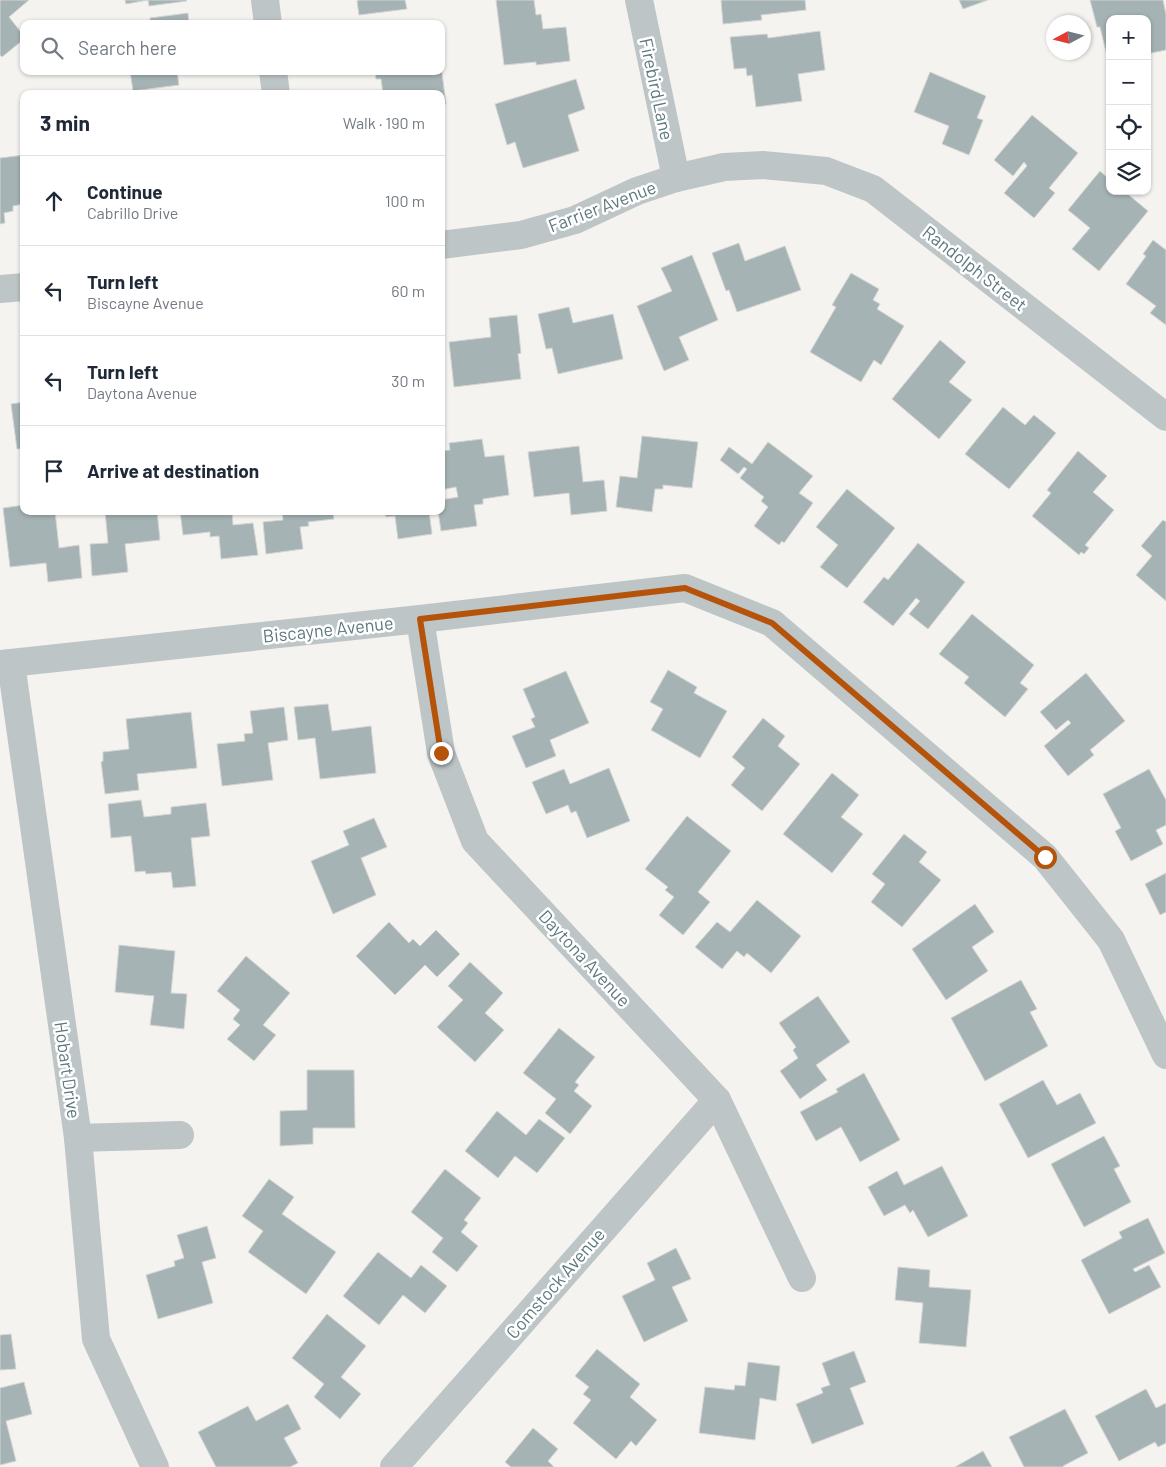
<!DOCTYPE html>
<meta charset="utf-8">
<style>
:root{--surface:#fff;--page:#f2f2f3;--text:#1f2937;--muted:#747a83;--line:#e0e1e3}
body{margin:0;font-family:Barlow,sans-serif;background:var(--page);color:var(--text)}
.controls{position:absolute;right:15px;top:15px;display:grid;overflow:hidden;border-radius:10px;box-shadow:0 1px 4px #0004}
.controls button{width:45px;height:45px;display:grid;place-items:center;padding:0;border:0;border-bottom:1px solid var(--line);background:var(--surface);color:var(--text);font:25px sans-serif}
.compass{position:absolute;left:1046px;top:15px;width:45px;height:45px;border-radius:50%;background:var(--surface);box-shadow:0 1px 4px #0004;rotate:263deg}
.stop{position:absolute;width:15px;height:15px;margin:-11px;border:4px solid #b45309;border-radius:50%;background:#fff}
.stop.end{background:#b45309;border-color:#fff;box-shadow:0 1px 5px #0008}
.list{margin:0;padding:0;list-style:none}
h2{display:flex;justify-content:space-between;align-items:center;height:65px;margin:0;padding:0 20px;font-size:21px}
h2 small{font-size:16px;font-weight:400;color:var(--muted)}
.list li{display:grid;grid-template-columns:32px 1fr auto;gap:15px;align-items:center;box-sizing:border-box;height:90px;padding:0 20px;border-top:1px solid var(--line)}
.list b{display:block;font-size:19px;white-space:nowrap}
.list p{margin:0;font-size:16px;white-space:nowrap;color:var(--muted)}
.list em{font-size:16px;font-style:normal;color:var(--muted)}
.icon{flex:none;width:28px;height:28px;fill:none;stroke:currentColor;stroke-width:2;stroke-linecap:round;stroke-linejoin:round}
.map{position:relative;flex:none;width:1166px;height:1467px;overflow:hidden}
.search{position:absolute;background:var(--surface);box-shadow:0 1px 4px #0004;left:20px;top:20px;width:425px;height:55px;display:flex;align-items:center;gap:12px;box-sizing:border-box;padding:0 18px;border-radius:10px;color:var(--muted);font-size:19px}
.panel{position:absolute;background:var(--surface);box-shadow:0 1px 4px #0004;left:20px;top:90px;width:425px;height:425px;border-radius:10px}
.map>svg:first-child{display:block}
</style>
<div class="map">
<svg width="1166" height="1467" viewBox="0 0 1166 1467">
<rect width="100%" height="100%" fill="#f4f3f0"/>
<g fill="#a5b3b4" stroke="#d5d5d3">
<polygon points="0,0 29,0 9,17 24,36 24,39 2,57 0,55"/>
<polygon points="125,0 186,0 187,1 149,6 148,0 126,4"/>
<polygon points="359,0 405,0 407,9 359,15 357,1"/>
<polygon points="496,0 534,0 536,15 541,14 543,29 566,27 570,61 536,65 536,62 504,65"/>
<polygon points="721,0 805,0 806,10 761,15 762,20 723,24"/>
<polygon points="959,0 988,0 963,9"/>
<polygon points="1090,0 1163,0 1166,14 1166,50 1147,54 1147,19 1110,19 1109,64 1100,27 1097,27"/>
<polygon points="188,13 189,24 134,24 150,22 150,18"/>
<polygon points="820,31 825,70 798,74 802,101 756,107 752,75 747,76 746,68 734,69 730,37 767,34 768,38"/>
<polygon points="441,65 446,104 441,105 441,94 383,94 381,79 376,79 375,71 441,71"/>
<polygon points="130,71 177,71 179,85 133,91"/>
<polygon points="930,72 986,96 977,118 983,120 969,155 942,144 949,126 914,112"/>
<polygon points="576,79 585,109 568,115 579,151 523,168 515,142 507,145 495,104"/>
<polygon points="1032,115 1078,153 1049,188 1055,193 1034,218 1004,193 1027,166 1024,162 1013,176 994,160"/>
<polygon points="24,155 24,204 13,206 13,211 4,213 5,223 0,224 0,158"/>
<polygon points="1100,171 1110,180 1110,191 1124,191 1148,211 1099,271 1072,249 1090,228 1068,210"/>
<polygon points="1153,240 1166,250 1166,325 1150,313 1156,306 1126,284 1146,256 1143,254"/>
<polygon points="739,243 745,261 785,246 801,290 737,312 729,290 726,291 712,253"/>
<polygon points="692,255 718,320 679,337 689,360 664,371 637,306 672,291 661,268"/>
<polygon points="851,273 879,289 873,300 880,304 877,309 904,326 881,365 874,360 861,382 810,352 836,307 832,305"/>
<polygon points="569,307 573,323 613,314 623,359 558,374 552,348 546,349 538,314"/>
<polygon points="517,315 521,353 518,354 521,379 454,387 449,342 491,337 489,318"/>
<polygon points="940,340 966,362 949,382 972,400 939,439 892,399"/>
<polygon points="24,402 24,449 17,449 11,404"/>
<polygon points="1003,407 1025,425 1034,415 1056,433 1009,489 965,454"/>
<polygon points="642,436 698,442 692,488 663,485 663,489 655,489 652,512 616,507 620,476 637,478"/>
<polygon points="482,439 485,457 504,455 509,495 483,499 483,504 474,505 477,526 441,531 438,511 441,511 441,500 458,497 456,487 441,490 441,451 450,450 449,443"/>
<polygon points="768,442 813,476 799,493 813,503 784,543 782,541 779,545 754,526 768,507 761,501 764,497 740,478 747,469 744,467 738,474 720,460 729,447 752,464"/>
<polygon points="579,446 583,482 604,480 607,511 571,515 569,493 534,497 528,452"/>
<polygon points="1078,451 1107,476 1093,492 1114,510 1085,545 1089,548 1084,554 1081,552 1079,555 1032,516 1051,493 1047,490"/>
<polygon points="847,489 895,528 847,588 820,567 838,545 816,527"/>
<polygon points="24,505 24,511 55,511 59,548 79,545 82,578 48,582 46,563 10,567 3,508"/>
<polygon points="105,511 157,511 160,540 125,544 128,572 92,576 90,544 108,543"/>
<polygon points="180,511 232,511 233,525 253,523 258,555 221,559 219,536 210,537 210,532 183,535"/>
<polygon points="282,511 333,511 334,519 308,522 309,526 300,527 303,549 266,554 263,522 283,520"/>
<polygon points="358,511 384,511 358,514"/>
<polygon points="385,511 429,511 432,534 398,539 395,516 386,517"/>
<polygon points="1163,520 1166,522 1166,601 1136,575 1152,556 1141,546"/>
<polygon points="918,543 965,582 928,629 909,614 920,601 916,598 893,626 863,602 884,577 888,580"/>
<polygon points="972,614 1034,665 1020,683 1028,689 1005,717 964,683 969,677 939,654"/>
<polygon points="668,670 697,687 694,693 727,711 700,758 651,730 663,709 650,702"/>
<polygon points="566,671 589,723 550,740 556,756 526,768 512,736 535,727 531,719 535,717 523,689"/>
<polygon points="1086,673 1125,721 1090,750 1094,755 1068,776 1044,746 1071,723 1068,720 1056,730 1040,712"/>
<polygon points="328,704 332,731 371,726 376,773 320,779 315,738 298,740 294,707"/>
<polygon points="284,707 288,740 268,743 273,780 222,786 217,744 245,741 244,734 253,733 250,711"/>
<polygon points="191,712 197,768 137,774 139,790 105,794 101,762 103,761 103,752 129,749 126,719"/>
<polygon points="763,718 785,736 778,746 800,764 762,811 731,785 745,768 732,757"/>
<polygon points="609,768 630,821 587,838 576,811 571,813 568,805 546,814 532,782 564,769 570,784"/>
<polygon points="1149,769 1166,800 1166,825 1156,830 1163,844 1131,861 1115,831 1121,828 1103,794"/>
<polygon points="832,773 859,795 841,817 863,834 832,873 783,834"/>
<polygon points="141,800 144,817 171,814 171,807 206,803 210,836 191,838 196,886 173,888 171,872 146,874 145,871 135,872 131,836 111,838 108,804"/>
<polygon points="687,816 731,851 698,892 710,902 683,935 659,915 674,897 665,890 668,887 645,869"/>
<polygon points="374,818 387,847 361,858 376,895 333,914 311,861 349,845 343,831"/>
<polygon points="904,834 927,852 919,862 941,880 902,927 871,902 885,884 872,874"/>
<polygon points="1166,873 1166,912 1160,915 1145,884"/>
<polygon points="757,900 801,936 771,973 747,953 744,957 737,951 722,969 695,947 717,922 730,932"/>
<polygon points="975,904 994,932 972,947 988,971 946,1000 912,949"/>
<polygon points="389,922 409,943 413,939 420,946 436,930 460,954 437,977 425,965 395,995 356,956"/>
<polygon points="119,945 175,951 171,993 187,994 184,1029 150,1025 154,996 115,992"/>
<polygon points="246,956 290,993 263,1025 276,1035 254,1061 227,1039 240,1025 233,1019 240,1010 217,991"/>
<polygon points="470,962 503,993 485,1013 504,1030 475,1062 437,1027 463,1000 448,986"/>
<polygon points="1021,980 1037,1009 1030,1012 1048,1046 985,1081 951,1018"/>
<polygon points="818,996 850,1042 816,1065 827,1080 800,1099 780,1071 798,1058 793,1050 796,1047 779,1023"/>
<polygon points="559,1028 595,1057 575,1082 579,1085 574,1091 592,1106 570,1134 545,1113 556,1099 523,1073"/>
<polygon points="307,1070 354,1070 355,1128 313,1128 313,1144 280,1146 280,1111 307,1110"/>
<polygon points="864,1073 900,1140 860,1162 841,1127 816,1141 800,1112 838,1092 836,1089"/>
<polygon points="1043,1080 1057,1105 1080,1093 1096,1123 1028,1158 999,1104"/>
<polygon points="497,1111 526,1135 539,1119 565,1138 537,1173 515,1156 498,1178 465,1151"/>
<polygon points="1104,1136 1120,1166 1114,1169 1131,1202 1084,1227 1051,1164"/>
<polygon points="942,1166 968,1216 928,1237 913,1210 910,1213 905,1205 884,1216 868,1187 897,1171 904,1185"/>
<polygon points="445,1169 481,1198 464,1220 468,1223 461,1232 478,1246 457,1272 432,1252 443,1238 411,1212"/>
<polygon points="269,1179 294,1197 282,1214 336,1252 306,1294 248,1252 263,1231 242,1216"/>
<polygon points="1148,1218 1165,1253 1133,1269 1135,1272 1149,1265 1161,1287 1109,1314 1081,1260 1122,1238 1119,1232"/>
<polygon points="207,1226 216,1258 202,1262 213,1303 158,1319 146,1275 175,1266 174,1261 184,1258 177,1235"/>
<polygon points="676,1248 691,1279 672,1287 688,1321 644,1342 622,1296 655,1280 647,1263"/>
<polygon points="378,1252 411,1278 421,1265 447,1286 425,1313 403,1295 379,1325 343,1296"/>
<polygon points="898,1267 930,1270 929,1287 971,1290 966,1347 919,1343 923,1303 895,1300"/>
<polygon points="327,1314 366,1346 341,1377 361,1394 340,1419 314,1397 324,1384 292,1358"/>
<polygon points="11,1334 16,1369 0,1370 0,1335"/>
<polygon points="597,1349 640,1384 630,1397 657,1420 636,1446 631,1441 616,1459 573,1423 591,1400 583,1394 589,1387 575,1376"/>
<polygon points="854,1351 866,1382 850,1388 864,1424 812,1444 796,1404 823,1393 821,1388 830,1385 822,1363"/>
<polygon points="748,1362 780,1366 776,1401 760,1398 755,1440 699,1433 705,1387 734,1390 735,1385 745,1386"/>
<polygon points="24,1382 32,1414 6,1421 16,1461 0,1465 0,1388"/>
<polygon points="1146,1389 1156,1408 1166,1403 1166,1443 1158,1447 1155,1442 1119,1461 1095,1416"/>
<polygon points="288,1404 301,1429 284,1438 298,1463 290,1467 216,1467 198,1432 248,1406 256,1421"/>
<polygon points="1065,1409 1088,1453 1063,1466 1064,1467 1024,1467 1009,1437"/>
<polygon points="533,1428 558,1449 548,1461 554,1467 511,1467 505,1462"/>
<polygon points="983,1451 992,1467 955,1467"/>
</g>
<g fill="none" stroke-linecap="round" stroke-linejoin="round">
<g stroke="#bec5c7" stroke-width="28">
<polyline points="265,0 268,24"/>
<polyline points="639,0 676,178"/>
<polyline points="273,71 276,94"/>
<polyline points="441,245 521,235 575,220 637,191 676,178 724,167 763,165 826,171 873,189 1166,417"/>
<polyline points="0,289 24,287"/>
<polyline points="420,619 441,753 475,841 717,1100 802,1278"/>
<polyline points="11,663 78,1138 96,1339 155,1467"/>
<polyline points="0,664 420,619 685,588 772,623 1045,857 1111,940 1166,1055"/>
<polyline points="78,1138 180,1135"/>
<polyline points="394,1467 717,1100"/>
</g>
</g>
<g fill="none" stroke-linecap="round" stroke-linejoin="round">
<polyline stroke="#b45309" stroke-width="6" points="441,753 420,619 685,588 772,623 1045,857"/>
</g>
<g text-anchor="middle" dominant-baseline="central" stroke-width="5" stroke-linejoin="round" paint-order="stroke">
<g font-size="18" fill="#5d797d" stroke="#fff">
<text transform="translate(657 89) rotate(78)">Firebird Lane</text>
<text transform="translate(602 206) rotate(-21)">Farrier Avenue</text>
<text transform="translate(975 268) rotate(38)">Randolph Street</text>
<text transform="translate(328 629) rotate(-6)">Biscayne Avenue</text>
<text transform="translate(585 958) rotate(47)">Daytona Avenue</text>
<text transform="translate(68 1070) rotate(82)">Hobart Drive</text>
<text transform="translate(555 1283) rotate(-49)">Comstock Avenue</text>
</g>
</g>
</svg>
<div class="controls">
<button>+</button>
<button>−</button>
<button><svg class="icon" aria-label="locate" viewBox="0 0 24 24"><circle cx="12" cy="12" r="6"/><path d="M12 2v4M12 18v4M2 12h4M18 12h4"/></svg></button>
<button><svg class="icon" aria-label="layers" viewBox="0 0 24 24"><path d="M12 4l9 5-9 5-9-5zM3 14l9 5 9-5"/></svg></button>
</div>
<svg class="compass" viewBox="-18 -18 36 36"><path d="M0-13l5 13h-10z" fill="#e53935"/><path d="M0 13l5-13h-10z" fill="#747a83"/></svg>
<div class="stop" style="left:1045px;top:857px"></div>
<div class="stop end" style="left:441px;top:753px"></div>
<div class="search"><svg class="icon" aria-label="search" viewBox="0 0 24 24"><circle cx="10" cy="10" r="6"/><path d="M15 15l6 6"/></svg>Search here</div>
<section class="panel">
<h2>3 min<small>Walk · 190 m</small></h2>
<ul class="list">
<li><svg class="icon" aria-label="ahead" viewBox="0 0 24 24"><path d="M12 20V5M6 11l6-6 6 6"/></svg><div><b>Continue</b><p>Cabrillo Drive</p></div><em>100 m</em></li>
<li><svg class="icon" aria-label="left" viewBox="0 0 24 24"><path d="M17 20v-9H6M10 6l-5 5 5 5"/></svg><div><b>Turn left</b><p>Biscayne Avenue</p></div><em>60 m</em></li>
<li><svg class="icon" aria-label="left" viewBox="0 0 24 24"><path d="M17 20v-9H6M10 6l-5 5 5 5"/></svg><div><b>Turn left</b><p>Daytona Avenue</p></div><em>30 m</em></li>
<li><svg class="icon" aria-label="arrive" viewBox="0 0 24 24"><path d="M6 21V4h12l-3 4 3 4H6"/></svg><div><b>Arrive at destination</b></div></li>
</ul>
</section>
</div>
